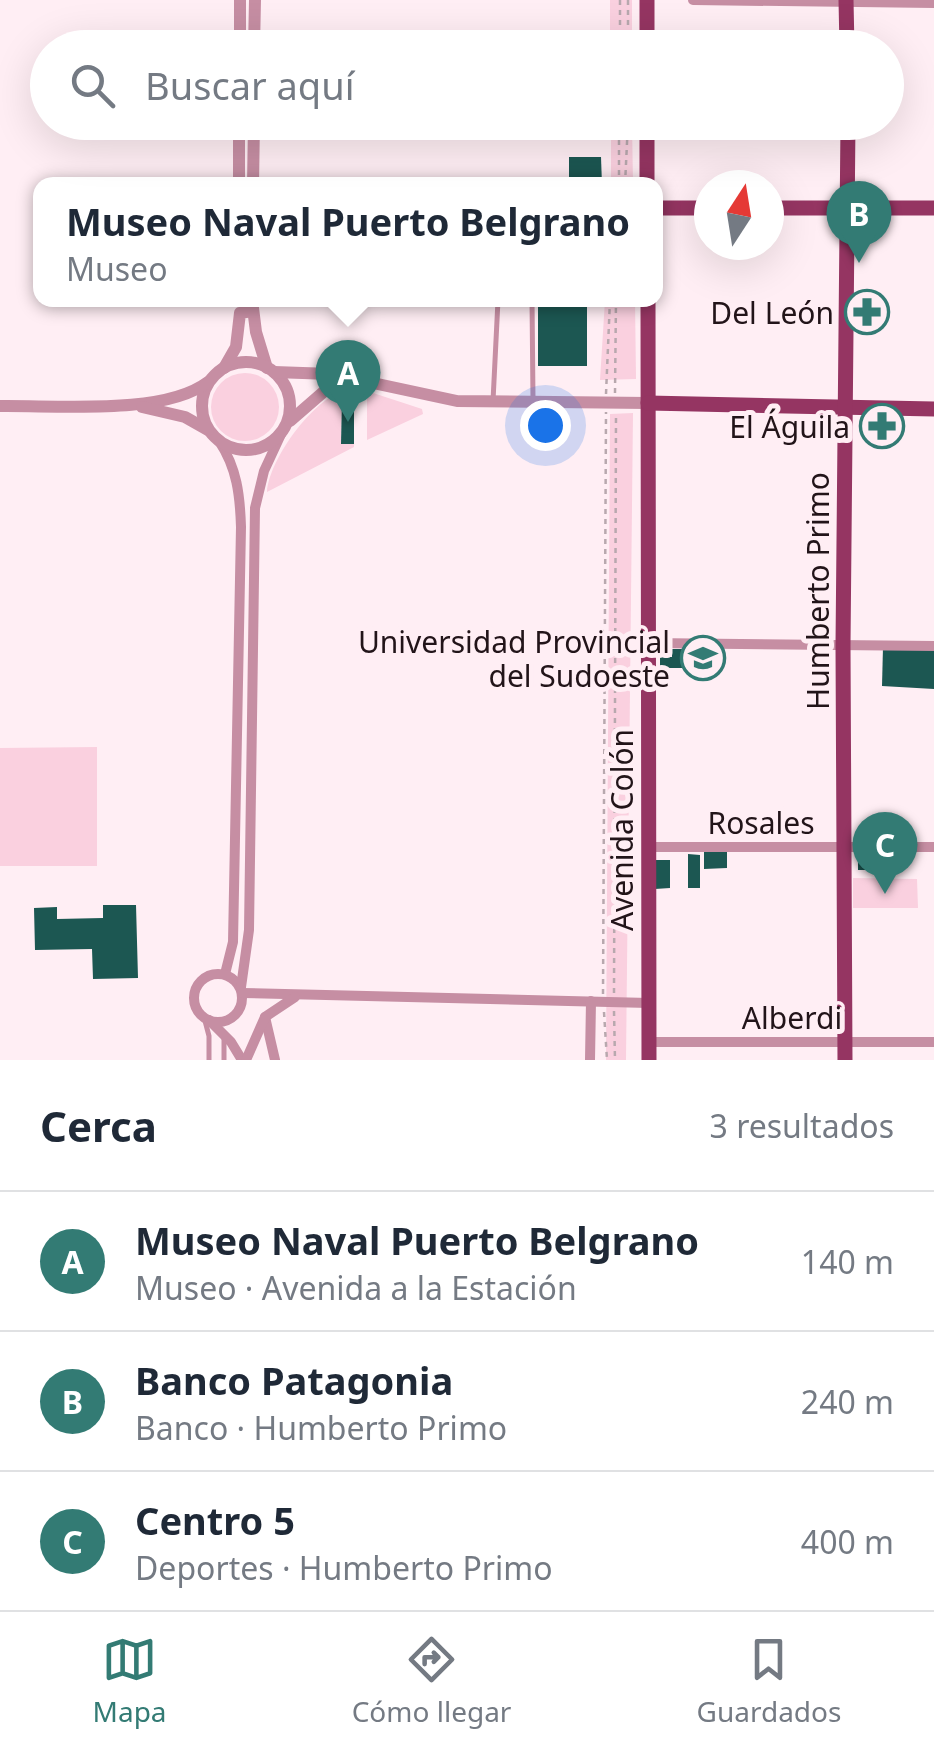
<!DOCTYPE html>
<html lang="es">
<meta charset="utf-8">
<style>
:root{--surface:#fff;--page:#f2f2f3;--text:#1f2937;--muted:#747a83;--line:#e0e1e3;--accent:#337b74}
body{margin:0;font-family:"Noto Sans",sans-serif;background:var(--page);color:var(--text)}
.compass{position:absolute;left:694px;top:170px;width:90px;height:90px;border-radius:50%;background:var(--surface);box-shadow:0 10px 40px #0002;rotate:12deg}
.you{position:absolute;left:545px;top:425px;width:35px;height:35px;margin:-25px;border:8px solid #fff;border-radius:50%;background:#1a73e8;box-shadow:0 0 0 15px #1a73e833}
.badge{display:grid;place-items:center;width:65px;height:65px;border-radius:50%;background:var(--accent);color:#fff;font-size:32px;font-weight:700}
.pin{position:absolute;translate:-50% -82px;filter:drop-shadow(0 2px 5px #0008)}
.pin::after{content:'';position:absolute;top:52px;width:35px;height:30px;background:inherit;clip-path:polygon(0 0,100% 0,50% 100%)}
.popup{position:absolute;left:33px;top:177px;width:630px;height:130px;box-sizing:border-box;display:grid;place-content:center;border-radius:20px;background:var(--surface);filter:drop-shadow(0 2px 8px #0005);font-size:32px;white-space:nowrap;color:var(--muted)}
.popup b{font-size:38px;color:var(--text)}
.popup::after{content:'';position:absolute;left:50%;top:100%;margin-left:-20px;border:20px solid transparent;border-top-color:var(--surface)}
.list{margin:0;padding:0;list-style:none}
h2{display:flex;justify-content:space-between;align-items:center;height:130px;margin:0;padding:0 40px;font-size:42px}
h2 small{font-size:32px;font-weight:400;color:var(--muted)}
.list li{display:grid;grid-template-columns:65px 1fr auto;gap:30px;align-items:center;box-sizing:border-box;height:140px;padding:0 40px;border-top:2px solid var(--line)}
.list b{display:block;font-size:38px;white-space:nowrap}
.list p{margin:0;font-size:32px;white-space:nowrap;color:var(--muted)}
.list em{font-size:32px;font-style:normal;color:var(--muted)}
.icon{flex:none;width:55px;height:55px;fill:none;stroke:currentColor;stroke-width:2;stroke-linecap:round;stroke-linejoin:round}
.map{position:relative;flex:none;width:934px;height:1060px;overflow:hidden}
.search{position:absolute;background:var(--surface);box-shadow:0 10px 40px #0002;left:30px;right:30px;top:30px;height:110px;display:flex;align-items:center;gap:25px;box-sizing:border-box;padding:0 35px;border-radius:55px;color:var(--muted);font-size:38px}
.sheet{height:550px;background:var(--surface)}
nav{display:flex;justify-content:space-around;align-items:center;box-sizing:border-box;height:140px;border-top:2px solid var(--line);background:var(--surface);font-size:28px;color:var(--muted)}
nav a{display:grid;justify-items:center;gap:5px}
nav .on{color:var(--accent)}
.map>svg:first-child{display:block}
</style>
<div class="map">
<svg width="934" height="1060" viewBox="0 0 934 1060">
<rect width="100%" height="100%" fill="#ffeef4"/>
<g fill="#fad0df">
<rect x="610" y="0" width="22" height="47"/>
<polygon points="611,123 632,123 633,184 611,184"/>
<polygon points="605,300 635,300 636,379 600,380"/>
<circle cx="245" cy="407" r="34"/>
<path d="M352,388V399H342L341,443L354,444V447L267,492C269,459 316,393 352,388Z"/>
<polygon points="367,391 422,409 423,414 367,440"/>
<polygon points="633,413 626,1060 606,1060 610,414"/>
<polygon points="97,747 97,866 0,866 0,748"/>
<polygon points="853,878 917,879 918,908 853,908"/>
</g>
<g fill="#1c5752">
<polygon points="569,157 601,157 602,185 569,185"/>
<rect x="538" y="300" width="49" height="66"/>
<polygon points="342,399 354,399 354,444 341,444"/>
<polygon points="883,647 934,647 934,689 882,686"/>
<polygon points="672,649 724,649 724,668 702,668 702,672 692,672 692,668 660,668 660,657 672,657"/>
<rect x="858" y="851" width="17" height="19"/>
<polygon points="704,852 727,852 727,868 704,869"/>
<polygon points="688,854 700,855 700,888 688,888"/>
<polygon points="655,860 670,860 670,888 655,889"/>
<polygon points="103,905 136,905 138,978 93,979 92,949 35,950 34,908 57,907 57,919 103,918"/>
</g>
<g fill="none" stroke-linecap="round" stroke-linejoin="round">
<g stroke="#b8a8ae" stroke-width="2.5" stroke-dasharray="5 5" stroke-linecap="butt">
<polyline points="620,0 620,48"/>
<polyline points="628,0 628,48"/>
<polyline points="619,185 619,122"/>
<polyline points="625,185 628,122"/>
<polyline points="615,393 616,300"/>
<polyline points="606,394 610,300"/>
<polyline points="614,993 616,416"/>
<polyline points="603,994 606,412"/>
<polyline points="614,1011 615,1060"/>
<polyline points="604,1012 607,1060"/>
</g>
<g stroke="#c68ea3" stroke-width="5">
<polyline points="532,300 533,399"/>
<polyline points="493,401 498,300"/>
<polyline points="204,1017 209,1036 209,1060"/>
<polyline points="224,1060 224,1038"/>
</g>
<g stroke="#c68ea3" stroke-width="10">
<polyline points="693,0 934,3"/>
<path d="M219,441C237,468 240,495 241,527L233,942L225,974"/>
<polyline points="648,643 934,646"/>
<polyline points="649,847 934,847"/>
<circle cx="218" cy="998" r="24"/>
<polyline points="241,987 249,930 255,508 264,471 283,430"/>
<polyline points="242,993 649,1003"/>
<polyline points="265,1017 275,1060"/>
<polyline points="209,1020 231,1042 242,1060"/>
<polyline points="649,1042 934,1042"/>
<polyline points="246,1060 265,1017 295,997"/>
<polyline points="590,1060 591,1001"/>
</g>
<g stroke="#c68ea3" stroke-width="12">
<polyline points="240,48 240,0"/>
<polyline points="254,48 255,0"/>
<polyline points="239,185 239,122"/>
<polyline points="253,185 254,122"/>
<polyline points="252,300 256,332 267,368"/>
<circle cx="246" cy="406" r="44"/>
<polyline points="224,368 236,347 240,313 252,311"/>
<polyline points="274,372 331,374 457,401 648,403"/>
<path d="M0,406C56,405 163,416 208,382"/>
<polyline points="142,407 185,417 208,430"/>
<polyline points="290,421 328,388 351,381"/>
</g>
<g stroke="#953562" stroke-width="15">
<polyline points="647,0 647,48"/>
<polyline points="846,0 847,48"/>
<polyline points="647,122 647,185"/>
<polyline points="656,208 709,208"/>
<polyline points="769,208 934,208"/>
<polyline points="648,300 649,1060"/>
<polyline points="648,403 934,409"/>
<polyline points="845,1060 843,645 848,122"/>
</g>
</g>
<defs>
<symbol id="pharmacy-ring" viewBox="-11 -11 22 22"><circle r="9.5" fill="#ffeef4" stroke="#337b74" stroke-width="1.5"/><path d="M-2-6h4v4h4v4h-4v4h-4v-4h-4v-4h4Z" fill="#337b74"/></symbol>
<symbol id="university-ring" viewBox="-11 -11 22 22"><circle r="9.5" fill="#ffeef4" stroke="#337b74" stroke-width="1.5"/><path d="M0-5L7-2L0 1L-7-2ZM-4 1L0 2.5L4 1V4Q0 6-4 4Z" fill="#337b74"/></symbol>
</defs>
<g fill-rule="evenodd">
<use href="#pharmacy-ring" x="842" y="287" width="50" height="50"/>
<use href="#pharmacy-ring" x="857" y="401" width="50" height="50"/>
<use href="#university-ring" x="678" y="633" width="50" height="50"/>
</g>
<g text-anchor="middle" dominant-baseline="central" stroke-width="10" stroke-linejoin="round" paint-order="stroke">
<g font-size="30" fill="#221419" stroke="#ffeef4" text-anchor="end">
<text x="834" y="312">Del León</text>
<text x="850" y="426">El Águila</text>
<text x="670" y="641">Universidad Provincial<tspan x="670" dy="34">del Sudoeste</tspan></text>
</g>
<g font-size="30" fill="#221419" stroke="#ffeef4">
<text transform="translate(817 591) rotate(-90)">Humberto Primo</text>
<text x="761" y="822">Rosales</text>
<text transform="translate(621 830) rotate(-90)">Avenida Colón</text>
<text x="792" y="1017">Alberdi</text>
</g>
</g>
</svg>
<svg class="compass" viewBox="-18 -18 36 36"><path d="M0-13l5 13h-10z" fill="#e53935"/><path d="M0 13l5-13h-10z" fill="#747a83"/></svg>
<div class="you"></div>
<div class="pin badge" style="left:348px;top:422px">A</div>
<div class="popup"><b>Museo Naval Puerto Belgrano</b>Museo</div>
<div class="pin badge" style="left:859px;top:263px">B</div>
<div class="pin badge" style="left:885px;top:894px">C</div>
<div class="search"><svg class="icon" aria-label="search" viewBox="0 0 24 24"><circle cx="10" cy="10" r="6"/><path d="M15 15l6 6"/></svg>Buscar aquí</div>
</div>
<section class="sheet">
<h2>Cerca<small>3 resultados</small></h2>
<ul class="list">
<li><span class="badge">A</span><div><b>Museo Naval Puerto Belgrano</b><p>Museo · Avenida a la Estación</p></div><em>140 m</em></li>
<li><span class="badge">B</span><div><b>Banco Patagonia</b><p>Banco · Humberto Primo</p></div><em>240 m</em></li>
<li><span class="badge">C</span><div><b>Centro 5</b><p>Deportes · Humberto Primo</p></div><em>400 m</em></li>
</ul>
</section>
<nav>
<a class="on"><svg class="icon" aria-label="map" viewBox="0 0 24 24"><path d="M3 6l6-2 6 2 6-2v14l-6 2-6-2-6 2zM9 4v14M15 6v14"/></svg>Mapa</a>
<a><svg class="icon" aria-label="directions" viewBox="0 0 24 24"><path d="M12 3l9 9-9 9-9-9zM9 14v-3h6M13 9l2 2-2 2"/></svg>Cómo llegar</a>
<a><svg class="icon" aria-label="saved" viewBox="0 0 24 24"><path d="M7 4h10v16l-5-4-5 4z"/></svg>Guardados</a>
</nav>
